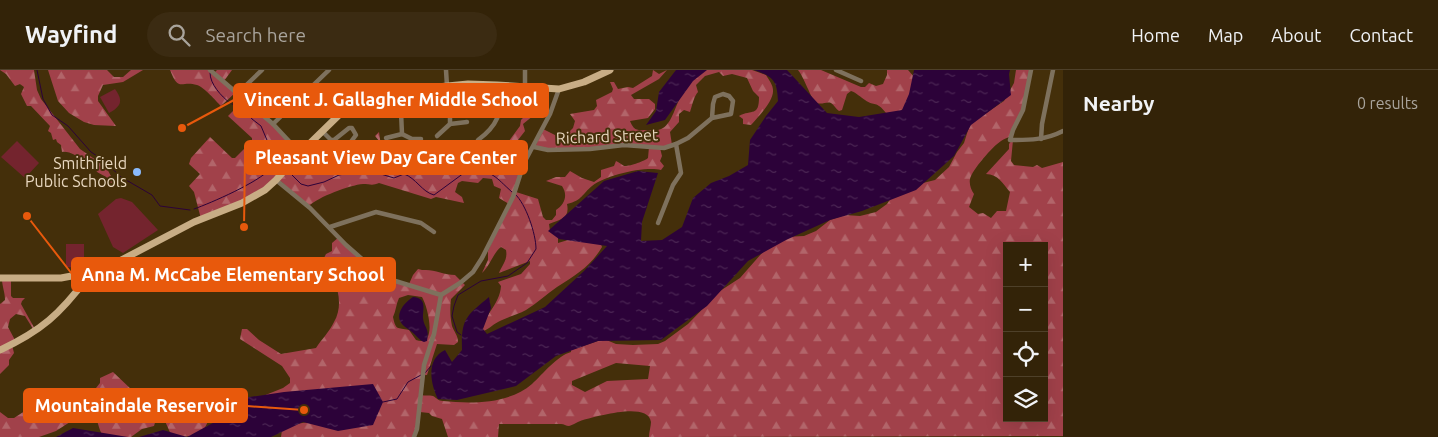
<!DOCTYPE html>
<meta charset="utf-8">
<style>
:root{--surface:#332308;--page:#3b2b12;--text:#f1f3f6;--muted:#a9a49c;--line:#4e4029}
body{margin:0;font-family:Ubuntu,sans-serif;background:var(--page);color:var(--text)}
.controls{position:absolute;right:15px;bottom:15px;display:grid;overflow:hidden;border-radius:0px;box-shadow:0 5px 20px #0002}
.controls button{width:45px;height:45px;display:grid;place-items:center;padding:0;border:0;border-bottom:1px solid var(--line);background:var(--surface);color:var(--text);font:25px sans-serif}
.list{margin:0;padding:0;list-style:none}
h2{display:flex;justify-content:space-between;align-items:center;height:65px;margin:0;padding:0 20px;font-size:21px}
h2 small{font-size:16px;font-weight:400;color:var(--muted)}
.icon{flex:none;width:28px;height:28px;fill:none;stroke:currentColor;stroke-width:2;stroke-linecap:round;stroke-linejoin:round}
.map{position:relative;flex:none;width:1063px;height:367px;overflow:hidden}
header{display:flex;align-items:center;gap:30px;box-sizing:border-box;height:70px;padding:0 25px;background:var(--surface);border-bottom:1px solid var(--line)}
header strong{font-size:24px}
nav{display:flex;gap:28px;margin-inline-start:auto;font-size:18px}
.search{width:350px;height:45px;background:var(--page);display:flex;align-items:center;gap:12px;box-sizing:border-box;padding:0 18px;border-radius:28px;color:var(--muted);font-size:19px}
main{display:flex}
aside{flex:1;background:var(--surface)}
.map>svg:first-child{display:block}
</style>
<header>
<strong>Wayfind</strong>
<div class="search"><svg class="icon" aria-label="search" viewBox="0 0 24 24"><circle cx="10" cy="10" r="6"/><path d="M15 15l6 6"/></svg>Search here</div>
<nav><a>Home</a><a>Map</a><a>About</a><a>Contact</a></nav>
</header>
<main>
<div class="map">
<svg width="1063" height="367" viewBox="0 0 1063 367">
<defs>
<pattern id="forest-firs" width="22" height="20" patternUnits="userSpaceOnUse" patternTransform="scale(1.25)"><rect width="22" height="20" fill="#a1414a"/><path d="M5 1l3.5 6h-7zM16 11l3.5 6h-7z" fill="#b2656a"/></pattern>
<pattern id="water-ripples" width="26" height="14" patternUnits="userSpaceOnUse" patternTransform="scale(1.25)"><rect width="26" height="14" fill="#2c0239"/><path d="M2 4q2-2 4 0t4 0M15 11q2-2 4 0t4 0" fill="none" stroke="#4b2654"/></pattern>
</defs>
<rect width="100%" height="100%" fill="#442f0a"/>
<g fill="#74242e">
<path d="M115,19C123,30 122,36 109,43L100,27Z"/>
<polygon points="17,71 39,93 25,108 1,87"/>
<polygon points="121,128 132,132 158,160 123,183 113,177 98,144 116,129"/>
<polygon points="66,174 84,174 84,198 66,197"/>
</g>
<g fill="url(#forest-firs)" fill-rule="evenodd">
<path d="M0,0H34L37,20L41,29L80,79L106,97L117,117L112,113L106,112L109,110C105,104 98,105 95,99L92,100V97L90,99L88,98L90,96L89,94L82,92V91C77,86 70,81 62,82L61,75L57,72L56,69L53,70L51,63L48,61L50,56L31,36H27L21,24L24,17L20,14L15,16L6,4Z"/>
<polygon points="48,0 107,0 114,7 123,7 131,0 143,0 123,12 103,15 98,26 98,31 116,56 94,55 84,52 69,43 58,31"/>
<path d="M170,0H210L214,3L217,0H232L224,11L236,22L221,36C216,31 204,17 197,15C181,10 179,23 170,0Z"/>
<path d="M653,0L659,4L667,0L659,9L631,25L634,29H649L655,34V39L648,48L630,51C633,58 635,61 644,60C651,60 656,62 663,58C672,53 676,34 682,24C687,15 695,7 702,0H752L766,5C769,10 773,15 773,20C774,31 758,47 751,55L743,54V49L739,46C752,39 759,47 759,27L753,21L747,8L732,4L723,6L719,2L705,6L696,15L698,22C694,26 692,36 690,42L684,40L679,44V52L670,62L672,75L660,78L662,86L660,91L664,96L661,100C645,96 606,105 592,116C582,124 583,130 567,134C570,148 561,149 549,154L550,161L558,166V173L588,164L598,166L602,177C590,197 577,204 557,217C547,224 537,233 526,240C517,245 507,247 498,252C492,255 488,260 481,262C482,247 500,235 501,216L498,212L521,204L530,194V191L499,203C502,195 508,190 506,180L501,177C493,183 490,196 482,203L488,190V181L509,134L499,128L501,119L494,116L492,109L483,108L478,113L462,111L458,113L455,122L462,127L464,133L436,127L431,129L379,113C372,116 370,114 363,114C350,115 318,127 309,136L277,108L253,127L201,149L194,122L189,116L200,104L189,94L191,88L210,67L232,88H235L252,71V68L228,46L245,29L300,82L309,74L320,90L331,97H335L341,90L348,85L352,86L360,92H364L379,75L380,72L375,66L379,62L381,76L388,89L410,84L413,88H417L470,75L474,80C481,81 485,78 491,78L498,72L502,75H506L520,56L521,50L537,33L539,41L523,54L525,61L511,79L514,88L525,92L516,122L538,129L543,147L546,150H552L556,145V140C565,134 568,125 562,116L546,111L556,107H565L570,101L582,108L594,112L601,107V100L614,96L616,91C618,92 623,95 624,96C628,97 645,91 648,88L649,77C611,73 572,86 535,77L543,59L557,66L564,67L573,58L575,51L570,44L594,40L597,36L596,30L612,22L613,19L610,12H614L618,19L628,17L633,18L652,6Z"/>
<path d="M798,0H821L861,17H865L869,13L876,16L883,14L887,5V0H908L915,8L907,35L898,44L886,43C876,30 875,37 865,30C860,27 857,23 851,21L847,24L842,40L839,41C836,39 834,35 831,33C826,31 821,36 815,32C811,28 804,7 798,0Z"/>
<path d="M1016,0H1031L1023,39L1012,66C1008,67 1004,69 1001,71C993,76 972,100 970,109C969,114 971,120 974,124L969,137L978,144L983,143L991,148L997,141H1006L1010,122C1003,114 998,104 986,104L1009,79V74L1012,70H1013L1011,91L1014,95L1033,97L1037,95L1042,98L1063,92V366L649,367C649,362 651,356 651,352C648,331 596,347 583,350C579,351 573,355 569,356C566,356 564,354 561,354H499L498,367H448L442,349L432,346L429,343L420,342L415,367H281L282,360L296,354L309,352L263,326L283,318L290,313V308L282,296L240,269L242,259H247L259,270L281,284L316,278C321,270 330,261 334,252C346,231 334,207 324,188L326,184L332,181V173L339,167L378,203L409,214L413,205L418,199C421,200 423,200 426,200C435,200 445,205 455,205L465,215L451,229C450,239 450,246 452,256C454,262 458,265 458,272L454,275L437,274L427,305H424L421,325C425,326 429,325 433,326C437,328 438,331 443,331C472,334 509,334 532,314C543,304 557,286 571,282V280L604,269L616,274L633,275L658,274L665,271L688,254L720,221L740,208L769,175L784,167L804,166L816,161L830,150L845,145L860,146L876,142L887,134L893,125L907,117L935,110L949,97L957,82L964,73L970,54L1004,31L1014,13ZM1007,176H1044V348H1007ZM408,225L422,227C428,237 438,278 416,270L409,260C397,257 396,261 393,247C396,241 396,234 399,228ZM616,293L650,296L648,309L607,311L585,322L572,315V311Z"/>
<path d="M2,209H11V226L13,228H25L22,231L21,234L36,261L35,262L25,246L16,244L10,249L8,257L16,272L12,275L14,283L9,290V295L0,304V234L5,230C5,222 2,216 2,209Z"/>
<path d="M113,302L133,321L165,320C171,331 171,344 179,353H192L209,346C206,367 189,367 172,367L161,342L157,346L154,356L142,359L131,367H104C97,359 99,348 92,341L76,346L70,352L56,361L39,367H0V342L8,348H14L31,337L41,338L48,336L63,340L88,339L95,333L96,318L100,313V308Z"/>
</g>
<g fill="url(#water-ripples)">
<polygon points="676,0 707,0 693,11 665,50 646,55 656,41 659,22"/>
<path d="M754,0H787L827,43L859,47L902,40L909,24L914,0H1010L1009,4L1011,25L971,55L954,86L916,120L862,141L830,150L786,170L748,191L707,236L661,270L598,271L556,286L516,316L457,330L438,329C430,313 426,289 445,280L452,292L462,280C461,249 466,246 489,227L491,238L483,259L487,264L545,237L584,201L607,176L559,169L548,161L604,111L638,101L658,103L642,152L641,171L662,170L682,157L693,128L711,113L729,106L748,95L750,70L766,46L778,31C777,11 774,7 754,0Z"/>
<path d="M413,227C427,228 423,238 423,248C424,258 430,258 427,271L424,272C419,270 417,266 412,262C409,259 404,257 402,254C394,244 405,232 413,227Z"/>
<polygon points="373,314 383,332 373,355 338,361 303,352 271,367 139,367 163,360 187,367 222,348 236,329 284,322"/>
<polygon points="73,358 128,367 56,367"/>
</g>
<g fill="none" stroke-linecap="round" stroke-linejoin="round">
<g stroke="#2c0239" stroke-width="1">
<polyline points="37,0 43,29 52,45 68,56 91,82 103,90 121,107 152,125 160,136 190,140"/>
<path d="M210,3C210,14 221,26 230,33"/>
<polyline points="272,98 281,98"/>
<path d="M289,102L301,114L308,116L324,112L339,105L356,102H374L394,108L404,104C416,108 422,122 434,125L468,100C494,101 494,106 512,122"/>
<path d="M194,139C211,133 259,112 270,99C272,96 274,92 275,89L261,56L252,49L243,37L232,34"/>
<path d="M461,265L457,262L452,246L454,236L458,225L481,211L508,206L527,193L536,179C536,164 526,134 515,124"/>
<polyline points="425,303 431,296"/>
<polyline points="383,332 397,329 408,312 421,305"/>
</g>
<g stroke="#7e715d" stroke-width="4.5">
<polyline points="210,0 273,54 300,83"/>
<polyline points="446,0 447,16"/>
<polyline points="836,0 861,11"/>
<path d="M1031,0L1023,40L1013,60L1010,70C1029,70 1046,70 1063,61"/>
<polyline points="525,18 525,0"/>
<polyline points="238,23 262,0"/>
<polyline points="273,54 329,0"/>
<polyline points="450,54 467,52"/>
<polyline points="322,61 331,70 334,70 349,58 352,58 356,65 350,73"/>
<polyline points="402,64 412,69 421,69"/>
<polyline points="437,66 450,54 450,16"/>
<polyline points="386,68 402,64 400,20"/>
<polyline points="1041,69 1042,54 1053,0"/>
<path d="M478,70C501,53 500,41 503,15"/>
<polyline points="534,77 548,80 590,79 624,75 664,78 676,74 688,68 712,48 731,44 733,31 729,26 723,24 715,27 713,34 712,48"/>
<polyline points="276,110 310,138 346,175 378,203 392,210 441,225"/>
<polyline points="658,153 673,115 681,103 676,74"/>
<polyline points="330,157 376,142 421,153 434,162"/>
<polyline points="414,367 417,359 424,295 434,264 441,225 460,213 473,202 482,188 513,127 524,93 550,44 559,19"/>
</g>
<g stroke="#c8ad85" stroke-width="7">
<polyline points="0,208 61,208 77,205 87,208 194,152 242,133 265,120 276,110 300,83 340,44 360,30 386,22 468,14 497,15 559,19 584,12 610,0"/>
<path d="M0,280C41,261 60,244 87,208"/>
</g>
</g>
<circle fill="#8abafc" stroke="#442f0a" stroke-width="2" cx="137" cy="102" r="5"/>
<g text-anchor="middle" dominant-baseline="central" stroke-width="4" stroke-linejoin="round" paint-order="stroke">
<g font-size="16" fill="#e8d7bf" stroke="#442f0a">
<text transform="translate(607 66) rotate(-2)">Richard Street</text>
</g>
<g font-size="16" fill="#e8d7bf" stroke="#442f0a" text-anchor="end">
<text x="127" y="93">Smithfield<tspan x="127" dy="18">Public Schools</tspan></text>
</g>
</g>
<path fill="none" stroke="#e8590c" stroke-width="2" d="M182 58L234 30M244 157L245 87M27 146L72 204M304 340L247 336"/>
<g fill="#e8590c" stroke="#442f0a" stroke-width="2">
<circle cx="182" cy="58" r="5"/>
<circle cx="244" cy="157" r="5"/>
<circle cx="27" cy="146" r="5"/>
<circle cx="304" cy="340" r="5"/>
</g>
<g fill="#e8590c" stroke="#e8590c" stroke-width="2">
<rect x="234" y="14" width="314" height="33" rx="5"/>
<rect x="245" y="71" width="282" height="33" rx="5"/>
<rect x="72" y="188" width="323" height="33" rx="5"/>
<rect x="24" y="319" width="223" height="33" rx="5"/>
</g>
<g font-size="18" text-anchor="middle" font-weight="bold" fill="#fff">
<text x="391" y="36">Vincent J. Gallagher Middle School</text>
<text x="386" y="94">Pleasant View Day Care Center</text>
<text x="233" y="211">Anna M. McCabe Elementary School</text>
<text x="136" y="342">Mountaindale Reservoir</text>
</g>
</svg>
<div class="controls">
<button>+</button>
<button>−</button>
<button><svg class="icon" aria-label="locate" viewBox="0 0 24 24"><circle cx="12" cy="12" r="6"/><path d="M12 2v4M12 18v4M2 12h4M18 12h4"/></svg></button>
<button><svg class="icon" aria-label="layers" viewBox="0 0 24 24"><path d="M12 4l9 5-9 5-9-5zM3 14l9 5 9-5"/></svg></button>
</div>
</div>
<aside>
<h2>Nearby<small>0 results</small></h2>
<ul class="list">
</ul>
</aside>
</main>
